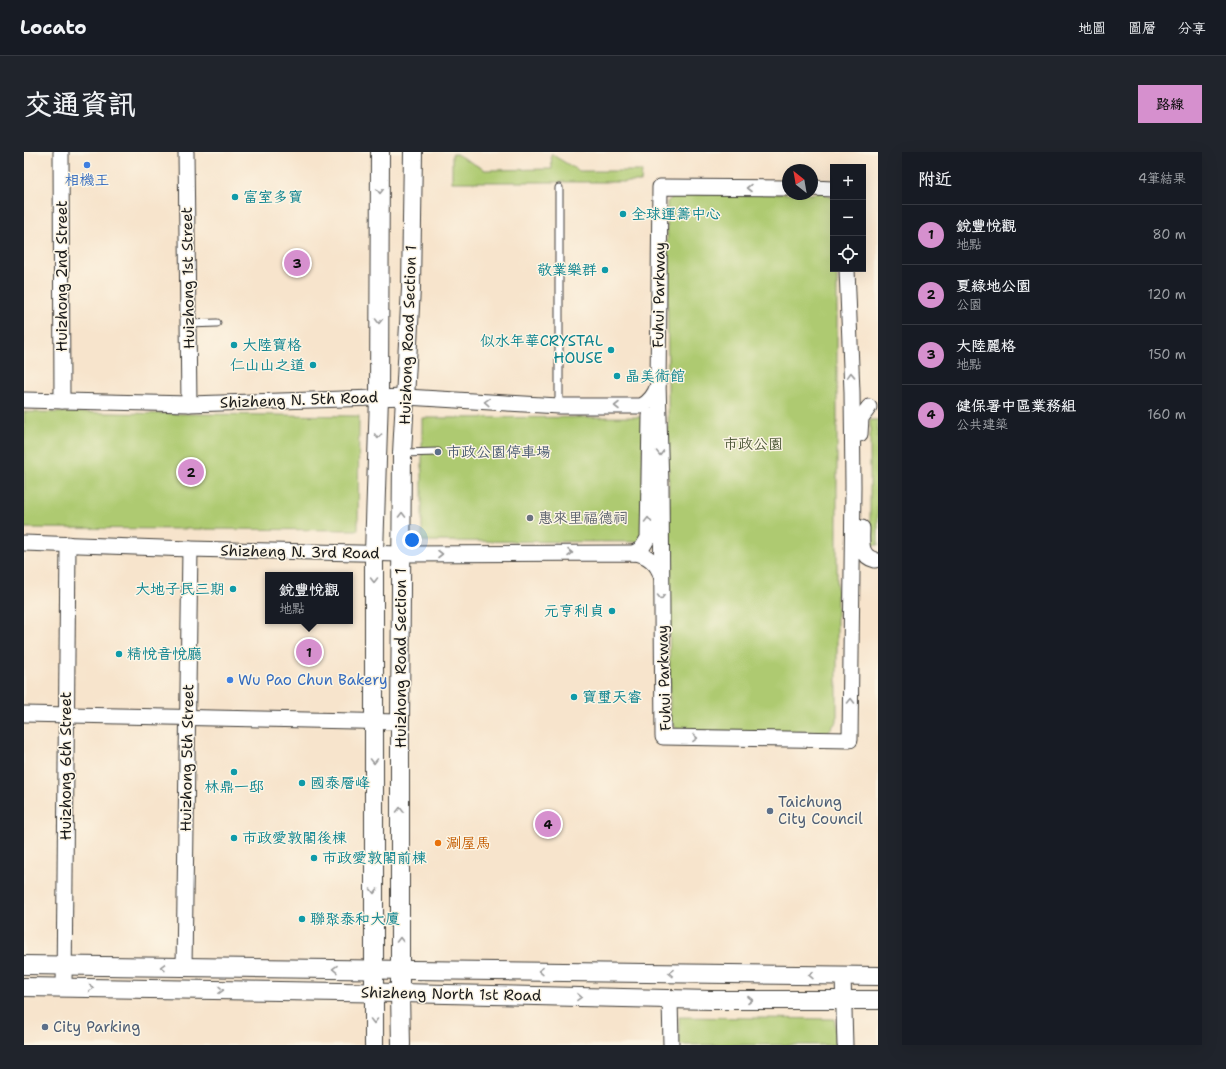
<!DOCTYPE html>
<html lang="zh-TW">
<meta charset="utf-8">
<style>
:root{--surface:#171b24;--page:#20242c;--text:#f1f3f6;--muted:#9ea1a6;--line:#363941;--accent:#d690ce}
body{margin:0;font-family:"Shantell Sans","LXGW WenKai TC",sans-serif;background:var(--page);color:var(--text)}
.controls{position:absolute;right:12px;top:12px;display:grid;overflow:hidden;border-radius:0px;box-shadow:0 4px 16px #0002}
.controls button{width:36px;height:36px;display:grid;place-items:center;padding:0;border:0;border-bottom:1px solid var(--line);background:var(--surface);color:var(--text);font:20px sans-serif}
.compass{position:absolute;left:758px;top:12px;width:36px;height:36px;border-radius:50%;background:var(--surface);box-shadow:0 4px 16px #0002;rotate:329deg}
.you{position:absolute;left:388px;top:388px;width:14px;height:14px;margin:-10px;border:3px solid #fff;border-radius:50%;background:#1a73e8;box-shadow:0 0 0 6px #1a73e833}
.badge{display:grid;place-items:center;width:26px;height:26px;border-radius:50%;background:var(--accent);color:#111;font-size:13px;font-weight:700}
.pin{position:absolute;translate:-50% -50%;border:2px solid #fff;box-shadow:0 1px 4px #0006}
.popup{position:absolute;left:241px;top:420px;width:88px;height:52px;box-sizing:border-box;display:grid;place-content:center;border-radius:0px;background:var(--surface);filter:drop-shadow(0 1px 3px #0005);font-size:13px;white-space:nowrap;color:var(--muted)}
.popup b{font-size:15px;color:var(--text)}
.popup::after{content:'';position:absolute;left:50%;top:100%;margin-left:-8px;border:8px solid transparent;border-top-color:var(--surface)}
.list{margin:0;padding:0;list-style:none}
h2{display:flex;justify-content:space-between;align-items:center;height:52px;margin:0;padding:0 16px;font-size:17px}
h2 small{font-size:13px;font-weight:400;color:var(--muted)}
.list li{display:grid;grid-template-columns:26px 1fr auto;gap:12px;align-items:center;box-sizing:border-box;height:60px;padding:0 16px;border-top:1px solid var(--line)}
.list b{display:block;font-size:15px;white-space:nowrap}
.list p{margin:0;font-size:13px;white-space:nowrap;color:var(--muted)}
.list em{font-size:13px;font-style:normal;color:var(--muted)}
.icon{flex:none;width:22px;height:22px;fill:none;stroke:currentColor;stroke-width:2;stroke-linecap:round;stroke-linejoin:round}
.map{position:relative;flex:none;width:854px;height:893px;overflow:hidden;border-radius:0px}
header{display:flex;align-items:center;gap:24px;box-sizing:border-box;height:56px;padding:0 20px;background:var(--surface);border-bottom:1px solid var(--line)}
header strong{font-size:19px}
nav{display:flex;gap:22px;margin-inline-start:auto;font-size:14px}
.intro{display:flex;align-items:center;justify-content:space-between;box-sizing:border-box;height:96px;padding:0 24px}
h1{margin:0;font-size:28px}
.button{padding:10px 18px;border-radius:0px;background:var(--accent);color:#111;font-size:14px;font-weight:700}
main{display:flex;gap:24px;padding:0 24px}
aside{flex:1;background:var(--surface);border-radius:0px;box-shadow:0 4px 16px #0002}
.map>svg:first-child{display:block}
</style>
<header>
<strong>Locato</strong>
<nav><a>地圖</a><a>圖層</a><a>分享</a></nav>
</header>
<div class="intro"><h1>交通資訊</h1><a class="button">路線</a></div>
<main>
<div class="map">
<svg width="854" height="893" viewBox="0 0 854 893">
<rect width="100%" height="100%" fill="#fcf5e5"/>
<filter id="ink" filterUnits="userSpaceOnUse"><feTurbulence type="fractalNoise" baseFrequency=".025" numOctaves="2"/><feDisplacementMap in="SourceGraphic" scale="8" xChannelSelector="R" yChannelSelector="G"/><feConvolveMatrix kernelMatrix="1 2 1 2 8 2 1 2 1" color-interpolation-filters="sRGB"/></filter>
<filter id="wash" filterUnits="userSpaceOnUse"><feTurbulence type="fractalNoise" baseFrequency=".012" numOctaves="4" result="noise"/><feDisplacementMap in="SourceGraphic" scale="16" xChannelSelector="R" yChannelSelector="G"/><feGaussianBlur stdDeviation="0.9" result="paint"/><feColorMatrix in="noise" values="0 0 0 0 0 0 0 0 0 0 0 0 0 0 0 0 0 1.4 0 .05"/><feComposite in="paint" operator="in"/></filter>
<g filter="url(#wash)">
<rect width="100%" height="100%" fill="#f7e4cc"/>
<g fill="#aeca71" stroke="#657346">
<polygon points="428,2 432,2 461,18 528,17 527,2 555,19 618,19 617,30 428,30"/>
<polygon points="798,39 809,47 809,117 813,117 813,569 804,580 654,579 646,568 643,50 653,41 788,42"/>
<polygon points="0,260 335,264 334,378 0,376"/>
<polygon points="619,265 618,390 398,389 398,266"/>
<rect x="846" y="268" width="8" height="125"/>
<polygon points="655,865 811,867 811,893 655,893"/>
</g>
</g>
<g filter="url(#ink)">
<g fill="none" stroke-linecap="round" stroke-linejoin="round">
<defs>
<g id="service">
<polyline points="164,172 193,171"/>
<polyline points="535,254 535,36"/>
<polyline points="378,301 414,300"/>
</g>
<g id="minor">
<polyline points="37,0 38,249"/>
<polyline points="162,0 165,252"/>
<polyline points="764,36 636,35 634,232 637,333 639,585 826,588 829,334 828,240 823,117"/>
<polyline points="788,36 809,37"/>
<path d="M0,248L165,252L382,245L535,254H617C626,250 631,242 634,233"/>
<polyline points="836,282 837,266 845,255"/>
<path d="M838,376C838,389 835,404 851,408"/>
<path d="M0,391L166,397L377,402L610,401C623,402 634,412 637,424"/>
<polyline points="610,401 618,396 624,386 626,264"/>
<polyline points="0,562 376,570"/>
<polyline points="160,815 166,397"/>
<polyline points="819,824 821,893"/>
<polyline points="40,836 44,392"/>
<polyline points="646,847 647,893"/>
</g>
<g id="tertiary">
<polyline points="0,813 854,824"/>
<polyline points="0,835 376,841 687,848 854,848"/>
<polyline points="350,893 350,401 355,245 356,0"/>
<polyline points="377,893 376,841 376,570 378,301 387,136 389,0"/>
</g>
</defs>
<use href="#service" stroke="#3d3a36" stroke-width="9"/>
<use href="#minor" stroke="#3d3a36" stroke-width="17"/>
<use href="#tertiary" stroke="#3d3a36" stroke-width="20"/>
<use href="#service" stroke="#fff" stroke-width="7"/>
<use href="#minor" stroke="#fff" stroke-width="15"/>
<use href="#tertiary" stroke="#fff" stroke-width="18"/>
</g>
<defs><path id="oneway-chevron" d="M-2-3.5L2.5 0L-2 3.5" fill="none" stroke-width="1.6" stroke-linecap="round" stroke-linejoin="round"/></defs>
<g stroke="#999">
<use href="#oneway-chevron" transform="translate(725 36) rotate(-180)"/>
<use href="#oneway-chevron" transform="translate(356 39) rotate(90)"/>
<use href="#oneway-chevron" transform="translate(355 169) rotate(90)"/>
<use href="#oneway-chevron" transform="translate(827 223) rotate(-92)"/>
<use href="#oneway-chevron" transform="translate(463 250) rotate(-177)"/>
<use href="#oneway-chevron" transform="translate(593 254) rotate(180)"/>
<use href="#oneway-chevron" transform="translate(354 284) rotate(92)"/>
<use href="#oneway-chevron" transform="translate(636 301) rotate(89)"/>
<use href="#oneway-chevron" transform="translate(378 363) rotate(-89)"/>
<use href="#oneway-chevron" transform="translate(624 368) rotate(-89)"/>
<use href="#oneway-chevron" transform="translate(546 401)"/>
<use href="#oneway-chevron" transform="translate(416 402)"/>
<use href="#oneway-chevron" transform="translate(350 428) rotate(90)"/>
<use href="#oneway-chevron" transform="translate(637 445) rotate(89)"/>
<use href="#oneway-chevron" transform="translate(827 549) rotate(-90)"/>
<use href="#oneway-chevron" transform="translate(671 586) rotate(1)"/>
<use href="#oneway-chevron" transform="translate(350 609) rotate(90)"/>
<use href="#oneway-chevron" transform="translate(376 658) rotate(-90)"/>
<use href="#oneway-chevron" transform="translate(350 739) rotate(90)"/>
<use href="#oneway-chevron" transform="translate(376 788) rotate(-90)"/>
<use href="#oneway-chevron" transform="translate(139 815) rotate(-179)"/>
<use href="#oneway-chevron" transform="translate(311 817) rotate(-179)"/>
<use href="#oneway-chevron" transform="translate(517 819) rotate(-179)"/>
<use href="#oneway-chevron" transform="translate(647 821) rotate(-179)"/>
<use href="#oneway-chevron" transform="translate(787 823) rotate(-179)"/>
<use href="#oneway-chevron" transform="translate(67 836) rotate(1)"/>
<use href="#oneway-chevron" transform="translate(197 838) rotate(1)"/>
<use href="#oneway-chevron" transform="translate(555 845) rotate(1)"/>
<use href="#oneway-chevron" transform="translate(726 848)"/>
<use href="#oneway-chevron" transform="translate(350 869) rotate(90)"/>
</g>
</g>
<g fill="#3f7fe0" stroke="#fcf5e5" stroke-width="1.5">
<circle cx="63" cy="13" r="4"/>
<circle cx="206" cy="528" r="4"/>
</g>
<g fill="#0f9aa8" stroke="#fcf5e5" stroke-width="1.5">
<circle cx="211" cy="45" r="4"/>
<circle cx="599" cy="62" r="4"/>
<circle cx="581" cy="118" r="4"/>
<circle cx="210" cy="193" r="4"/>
<circle cx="587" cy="198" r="4"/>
<circle cx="289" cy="213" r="4"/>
<circle cx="593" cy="224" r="4"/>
<circle cx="209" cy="437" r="4"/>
<circle cx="588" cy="459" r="4"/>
<circle cx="95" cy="502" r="4"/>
<circle cx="550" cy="545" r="4"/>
<circle cx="210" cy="620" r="4"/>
<circle cx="278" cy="631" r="4"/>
<circle cx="210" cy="686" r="4"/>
<circle cx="290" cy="706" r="4"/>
<circle cx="278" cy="767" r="4"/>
</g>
<g fill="#5c6f8a" stroke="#fcf5e5" stroke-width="1.5">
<circle cx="414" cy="300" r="4"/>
<circle cx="746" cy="659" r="4"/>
<circle cx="21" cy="875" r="4"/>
</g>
<circle fill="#6b7280" stroke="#fcf5e5" stroke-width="1.5" cx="506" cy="366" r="4"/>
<circle fill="#e8710a" stroke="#fcf5e5" stroke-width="1.5" cx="414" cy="691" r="4"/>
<g text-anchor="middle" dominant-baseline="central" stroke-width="3" stroke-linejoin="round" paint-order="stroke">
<g font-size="15" fill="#366cbe" stroke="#fcf5e5">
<text x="63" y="28">相機王</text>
<text x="214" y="528" text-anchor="start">Wu Pao Chun Bakery</text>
</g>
<g font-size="15" fill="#0d838f" stroke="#fcf5e5" text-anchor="start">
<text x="219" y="45">富室多寶</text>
<text x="607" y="62">全球運籌中心</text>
<text x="573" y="118" text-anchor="end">敬業樂群</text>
<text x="579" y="189" text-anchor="end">似水年華CRYSTAL<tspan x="579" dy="17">HOUSE</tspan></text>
<text x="218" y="193">大陸寶格</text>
<text x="281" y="213" text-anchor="end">仁山山之道</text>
<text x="601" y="224">晶美術館</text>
<text x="201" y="437" text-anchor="end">大地子民三期</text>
<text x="580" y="459" text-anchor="end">元亨利貞</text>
<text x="103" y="502">精悅音悅廳</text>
<text x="558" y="545">寶璽天睿</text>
<text x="286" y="631">國泰層峰</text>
<text x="210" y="635" text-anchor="middle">林鼎一邸</text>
<text x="218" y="686">市政愛敦閣後棟</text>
<text x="298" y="706">市政愛敦閣前棟</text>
<text x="286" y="767">聯聚泰和大廈</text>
</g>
<g font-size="15" fill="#1c1c1c" stroke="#fcf5e5">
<text transform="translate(38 124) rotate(-90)">Huizhong 2nd Street</text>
<text transform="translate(164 126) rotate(-91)">Huizhong 1st Street</text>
<text transform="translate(635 143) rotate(-89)">Fuhui Parkway</text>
<text transform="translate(384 183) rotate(-88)">Huizhong Road Section 1</text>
<text transform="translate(275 248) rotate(-2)">Shizheng N. 5th Road</text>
<text transform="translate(276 400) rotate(1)">Shizheng N. 3rd Road</text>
<text transform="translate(377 506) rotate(-90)">Huizhong Road Section 1</text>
<text transform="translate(640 526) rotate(-92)">Fuhui Parkway</text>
<text transform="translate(163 606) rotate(-89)">Huizhong 5th Street</text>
<text transform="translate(42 614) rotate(-90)">Huizhong 6th Street</text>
<text transform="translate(427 842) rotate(1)">Shizheng North 1st Road</text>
</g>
<g font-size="15" fill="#4f593a" stroke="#fcf5e5">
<text x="729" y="292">市政公園</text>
</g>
<g font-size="15" fill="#4e5e75" stroke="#fcf5e5" text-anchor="start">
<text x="422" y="300">市政公園停車場</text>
<text x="754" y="650">Taichung<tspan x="754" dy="17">City Council</tspan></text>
<text x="29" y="875">City Parking</text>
</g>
<g font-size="15" fill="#5b616d" stroke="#fcf5e5" text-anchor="start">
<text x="514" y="366">惠來里福德祠</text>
</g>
<g font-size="15" fill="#c56008" stroke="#fcf5e5" text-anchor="start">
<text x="422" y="691">涮屋馬</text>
</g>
</g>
</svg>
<div class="controls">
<button>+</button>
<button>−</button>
<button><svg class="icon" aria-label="locate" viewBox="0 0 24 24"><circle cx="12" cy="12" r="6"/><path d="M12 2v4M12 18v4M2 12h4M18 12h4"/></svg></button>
</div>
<svg class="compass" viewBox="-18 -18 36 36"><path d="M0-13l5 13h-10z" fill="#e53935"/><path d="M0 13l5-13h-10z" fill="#9ea1a6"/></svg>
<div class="you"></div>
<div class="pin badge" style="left:285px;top:500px">1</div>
<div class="popup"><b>銳豐悅觀</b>地點</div>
<div class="pin badge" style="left:167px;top:320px">2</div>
<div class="pin badge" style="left:273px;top:111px">3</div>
<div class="pin badge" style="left:524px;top:672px">4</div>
</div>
<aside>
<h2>附近<small>4筆結果</small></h2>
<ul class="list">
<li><span class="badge">1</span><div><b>銳豐悅觀</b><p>地點</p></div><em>80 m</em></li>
<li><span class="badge">2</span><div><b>夏綠地公園</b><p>公園</p></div><em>120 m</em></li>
<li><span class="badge">3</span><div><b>大陸麗格</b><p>地點</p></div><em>150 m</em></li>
<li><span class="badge">4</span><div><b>健保署中區業務組</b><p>公共建築</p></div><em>160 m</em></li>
</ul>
</aside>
</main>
